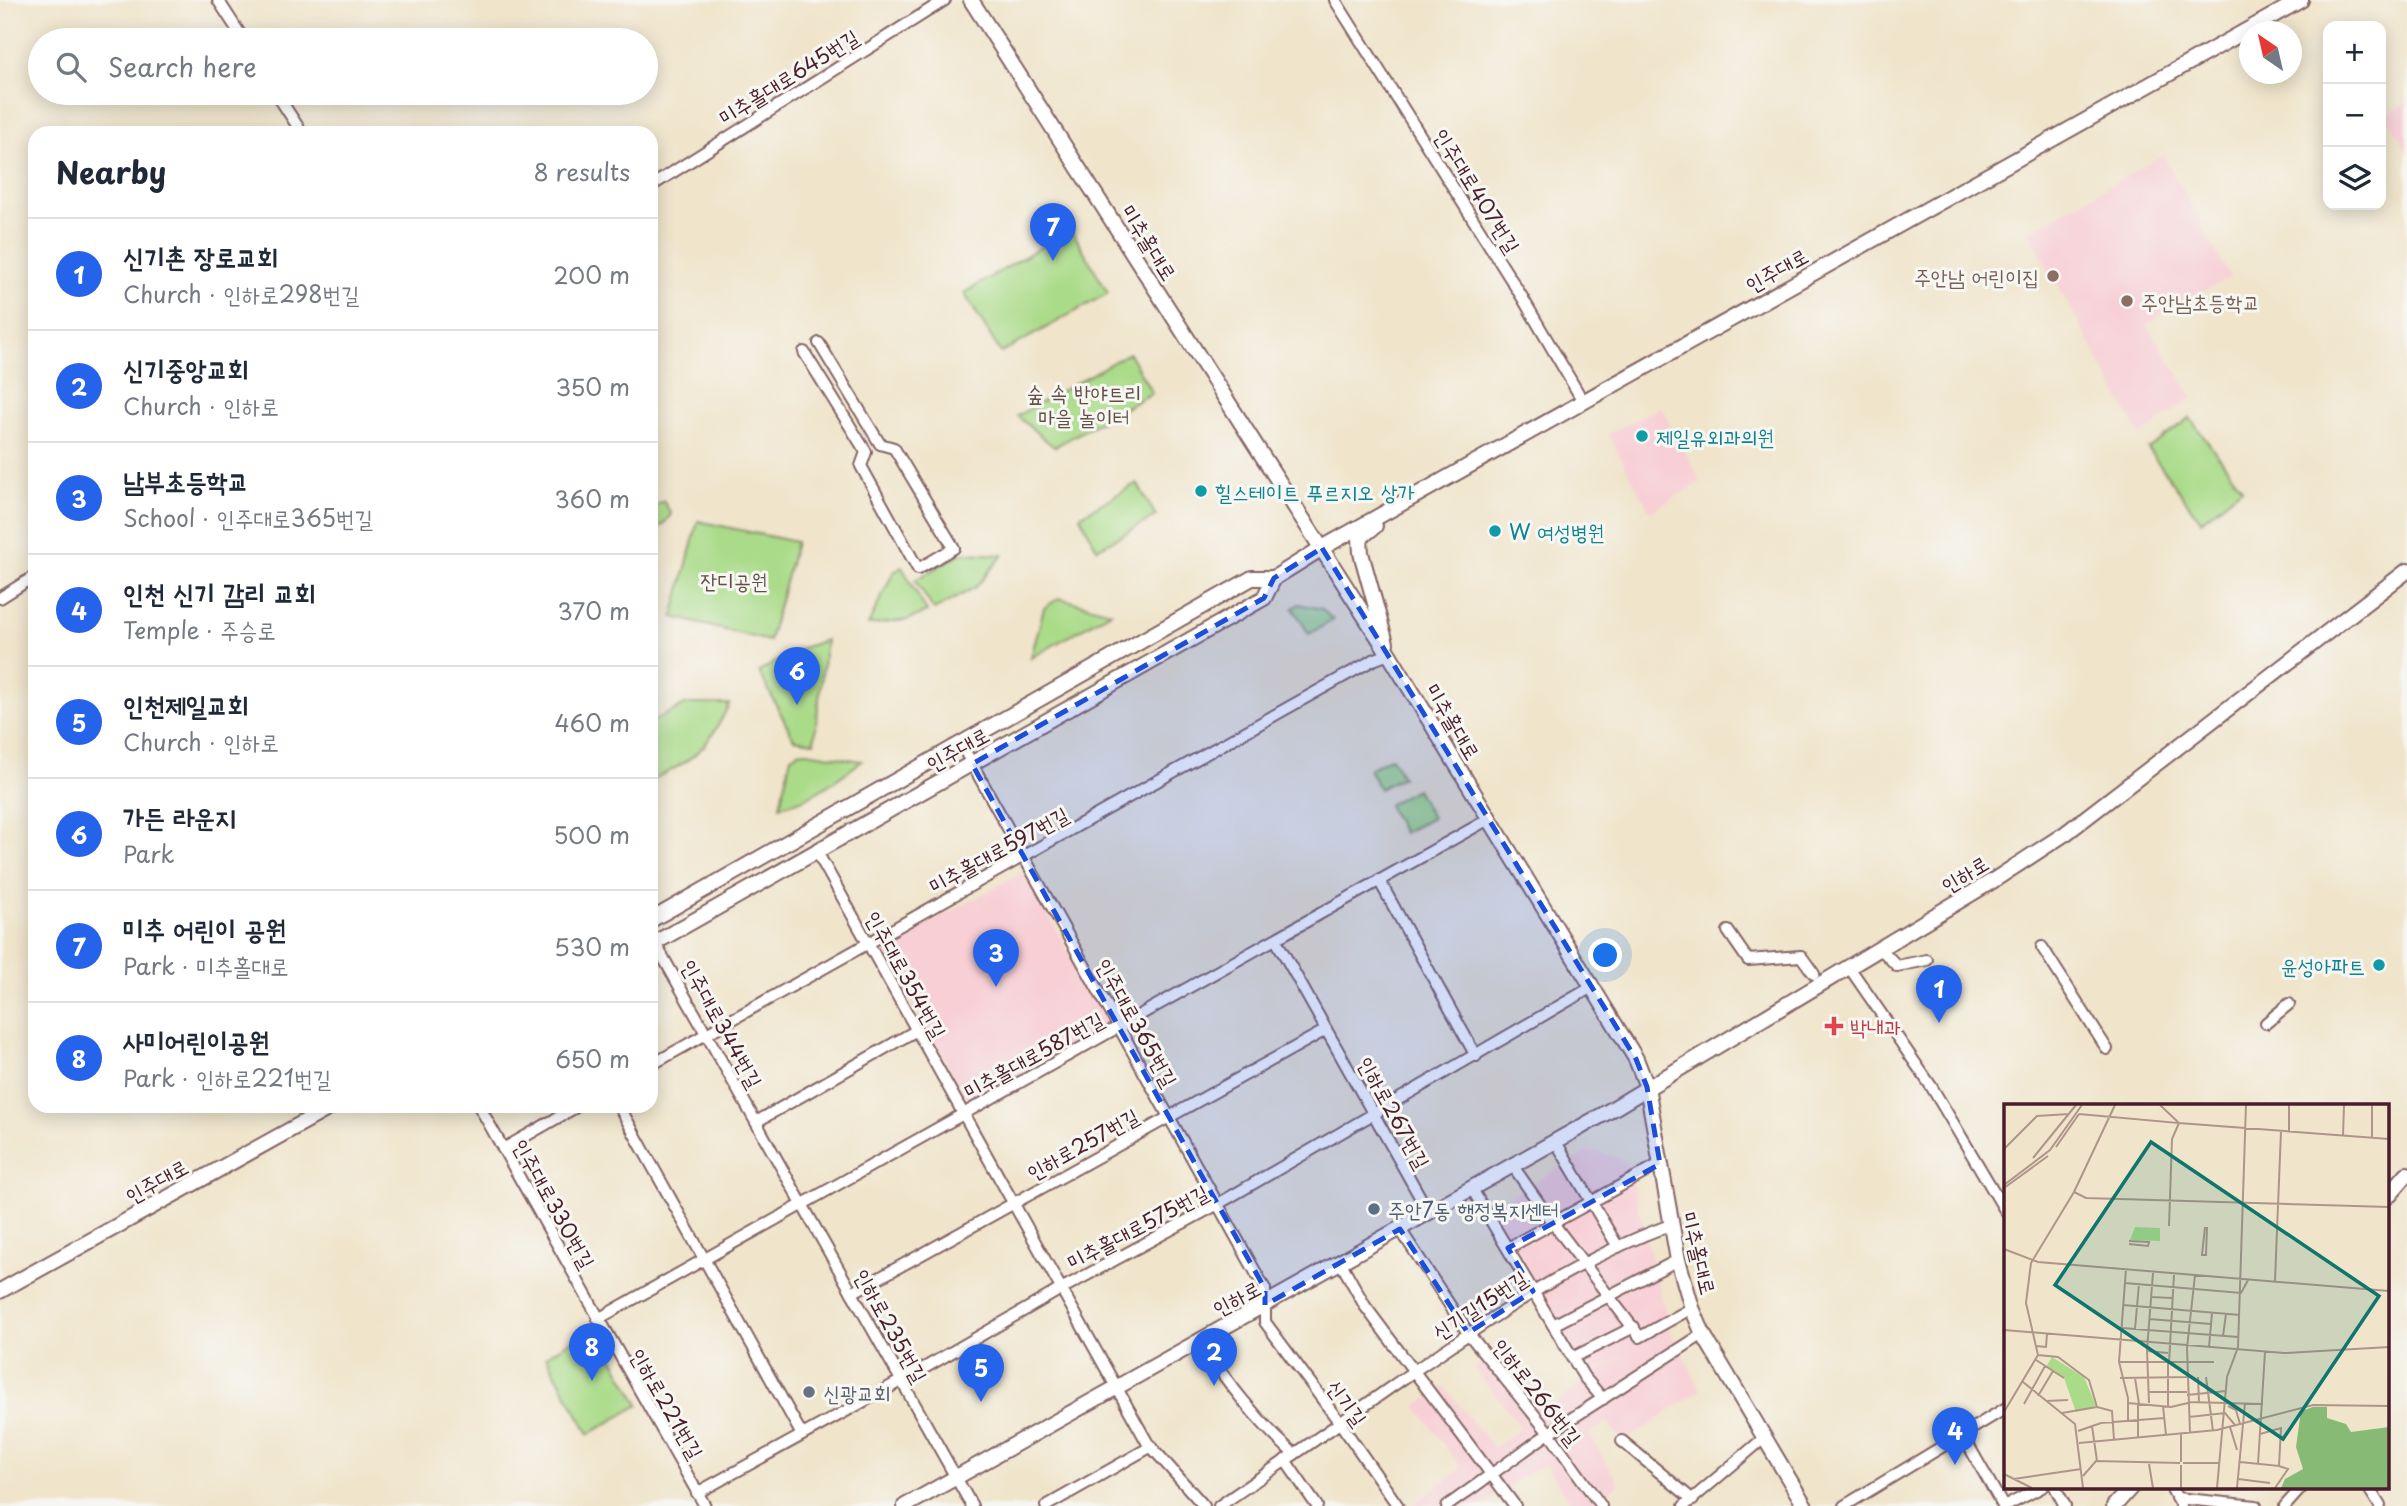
<!DOCTYPE html>
<meta charset="utf-8">
<style>
:root{--surface:#fff;--page:#f6f6f7;--text:#1f2937;--muted:#747a83;--line:#e0e1e3;--accent:#2563eb}
body{margin:0;font-family:"Playpen Sans","Poor Story",sans-serif;background:var(--page);color:var(--text)}
.controls{position:absolute;right:21px;top:21px;display:grid;overflow:hidden;border-radius:14px;box-shadow:0 4px 18px #0003}
.controls button{width:63px;height:63px;display:grid;place-items:center;padding:0;border:0;border-bottom:2px solid var(--line);background:var(--surface);color:var(--text);font:35px sans-serif}
.compass{position:absolute;left:2239px;top:21px;width:63px;height:63px;border-radius:50%;background:var(--surface);box-shadow:0 4px 18px #0003;rotate:326deg}
.you{position:absolute;left:1606px;top:956px;width:24px;height:24px;margin:-18px;border:5px solid #fff;border-radius:50%;background:#1a73e8;box-shadow:0 0 0 10px #1a73e833}
.badge{display:grid;place-items:center;width:46px;height:46px;border-radius:50%;background:var(--accent);color:#fff;font-size:23px;font-weight:700}
.pin{position:absolute;translate:-50% -58px;filter:drop-shadow(0 2px 4px #0008)}
.pin::after{content:'';position:absolute;top:37px;width:24px;height:21px;background:inherit;clip-path:polygon(0 0,100% 0,50% 100%)}
.list{margin:0;padding:0;list-style:none}
h2{display:flex;justify-content:space-between;align-items:center;height:91px;margin:0;padding:0 28px;font-size:30px}
h2 small{font-size:23px;font-weight:400;color:var(--muted)}
.list li{display:grid;grid-template-columns:46px 1fr auto;gap:21px;align-items:center;box-sizing:border-box;height:112px;padding:0 28px;border-top:2px solid var(--line)}
.list b{display:block;font-size:26px;white-space:nowrap}
.list p{margin:0;font-size:23px;white-space:nowrap;color:var(--muted)}
.list em{font-size:23px;font-style:normal;color:var(--muted)}
.icon{flex:none;width:38px;height:38px;fill:none;stroke:currentColor;stroke-width:2;stroke-linecap:round;stroke-linejoin:round}
.map{position:relative;flex:none;width:2407px;height:1506px;overflow:hidden}
.search{position:absolute;background:var(--surface);box-shadow:0 4px 18px #0003;left:28px;top:28px;width:630px;height:77px;display:flex;align-items:center;gap:18px;box-sizing:border-box;padding:0 24px;border-radius:38px;color:var(--muted);font-size:26px}
.panel{position:absolute;background:var(--surface);box-shadow:0 4px 18px #0003;left:28px;top:126px;width:630px;height:987px;border-radius:21px}
.map>svg:first-child{display:block}
</style>
<div class="map">
<svg width="2407" height="1506" viewBox="0 0 2407 1506">
<rect width="100%" height="100%" fill="#f6f6f2"/>
<filter id="ink" filterUnits="userSpaceOnUse"><feTurbulence type="fractalNoise" baseFrequency=".0143" numOctaves="2"/><feDisplacementMap in="SourceGraphic" scale="14" xChannelSelector="R" yChannelSelector="G"/><feConvolveMatrix kernelMatrix="1 2 1 2 8 2 1 2 1" color-interpolation-filters="sRGB"/></filter>
<filter id="wash" filterUnits="userSpaceOnUse"><feTurbulence type="fractalNoise" baseFrequency=".00686" numOctaves="4" result="noise"/><feDisplacementMap in="SourceGraphic" scale="28" xChannelSelector="R" yChannelSelector="G"/><feGaussianBlur stdDeviation="1.57" result="paint"/><feColorMatrix in="noise" values="0 0 0 0 0 0 0 0 0 0 0 0 0 0 0 0 0 1.4 0 .05"/><feComposite in="paint" operator="in"/></filter>
<g filter="url(#wash)">
<rect width="100%" height="100%" fill="#f0e4ca"/>
<g fill="#f7cfd5">
<polygon points="2407,103 2407,151 2386,115"/>
<polygon points="2163,155 2230,277 2146,324 2193,397 2140,436 2029,232"/>
<polygon points="1661,407 1701,482 1650,512 1608,434"/>
<polygon points="1024,872 1110,1026 970,1105 883,948"/>
<polygon points="1589,1151 1614,1156 1628,1164 1669,1328 1701,1390 1624,1442 1607,1422 1589,1434 1619,1483 1607,1495 1614,1506 1574,1506 1545,1465 1518,1478 1503,1496 1497,1496 1481,1506 1412,1506 1461,1468 1416,1406 1445,1387 1493,1448 1521,1428 1474,1368 1504,1347 1548,1409 1590,1376 1641,1346 1584,1377 1488,1209"/>
</g>
<g fill="#aadb89" stroke="#7a7d5a" stroke-width="2">
<polygon points="1071,229 1108,293 1001,353 964,293"/>
<polygon points="1129,353 1152,393 1054,447 1017,416"/>
<polygon points="2190,418 2242,488 2201,521 2148,449"/>
<polygon points="1137,483 1156,516 1097,549 1080,516"/>
<polygon points="663,501 671,514 663,525 651,532 651,508"/>
<polygon points="698,521 796,542 769,641 673,617"/>
<polygon points="963,553 1003,555 976,587 934,610 915,580"/>
<polygon points="902,567 927,612 907,620 868,625 893,573"/>
<polygon points="1059,598 1111,612 1031,658 1044,608"/>
<polygon points="1299,604 1322,609 1333,620 1309,634 1293,608"/>
<polygon points="826,640 814,742 794,739 759,672 796,650"/>
<path d="M687,704H729C710,746 693,762 651,780V722Z"/>
<path d="M801,751L862,761C837,779 811,801 780,806L791,756Z"/>
<polygon points="1391,757 1402,777 1379,789 1369,769"/>
<polygon points="1416,789 1432,818 1403,833 1388,805"/>
<polygon points="595,1326 639,1405 589,1434 546,1356"/>
</g>
</g>
<g filter="url(#ink)">
<g fill="none" stroke-linecap="round" stroke-linejoin="round">
<defs>
<g id="street">
<polyline points="218,0 244,40"/>
<polyline points="1335,0 1522,297 1584,403"/>
<polyline points="276,93 302,133"/>
<polyline points="651,186 945,0"/>
<polyline points="804,352 866,452 861,466 918,569 954,548 894,448 880,444 819,343"/>
<polyline points="0,598 35,576"/>
<polyline points="961,744 1265,1289 1265,1322 1340,1423 1398,1506"/>
<polyline points="817,852 1147,1442 1204,1506"/>
<polyline points="1379,880 1476,1056"/>
<polyline points="1728,931 1748,960 1801,956 1814,974"/>
<polyline points="1276,940 1429,1213"/>
<polyline points="655,943 972,1506"/>
<polyline points="2042,947 2107,1049"/>
<polyline points="1880,948 1897,966 1927,960"/>
<polyline points="1849,967 1931,1086 2006,1212"/>
<polyline points="2266,1023 2289,1004"/>
<polyline points="651,1065 1373,660 1389,654"/>
<polyline points="479,1106 705,1506"/>
<polyline points="619,1106 802,1435"/>
<polyline points="756,1122 917,1030"/>
<polyline points="1556,1142 1618,1247"/>
<polyline points="503,1149 578,1106"/>
<polyline points="1513,1166 1552,1222 1640,1337 1692,1308"/>
<polyline points="1472,1189 1584,1377 1603,1399"/>
<polyline points="1400,1229 1468,1333 1549,1433 1601,1506"/>
<polyline points="1508,1248 1660,1164"/>
<polyline points="1341,1263 1365,1306 1515,1506"/>
<polyline points="852,1293 1326,1030"/>
<polyline points="598,1319 1489,819"/>
<polyline points="1553,1325 1678,1260"/>
<path d="M1199,1341C1228,1383 1256,1420 1294,1454"/>
<polyline points="1572,1358 1634,1327"/>
<polyline points="1962,1434 2003,1506"/>
<polyline points="1622,1441 1693,1500"/>
<polyline points="1285,1460 1317,1506"/>
<polyline points="2055,1487 2065,1506"/>
<polyline points="2171,1487 2181,1506"/>
<polyline points="2368,1487 2380,1506"/>
<polyline points="697,1493 926,1367 1061,1289 1218,1204 1592,987"/>
<polyline points="2176,1498 2256,1506"/>
<polyline points="1046,1506 1152,1446"/>
<path d="M1219,1506C1277,1466 1336,1426 1394,1385C1482,1324 1569,1262 1670,1225"/>
<polyline points="1447,1506 1549,1433 1703,1334"/>
<polyline points="1684,1506 1764,1438"/>
<polyline points="1844,1506 2006,1408"/>
<polyline points="2006,1506 2042,1487"/>
<polyline points="2285,1506 2302,1487"/>
</g>
<g id="secondary">
<polyline points="971,0 1389,654 1636,1059 1647,1087 1678,1260 1692,1308 1703,1334 1805,1506"/>
<polyline points="1375,526 1360,538 1361,553 1386,643"/>
<polyline points="651,920 1252,578 1274,578 1322,548 2301,0"/>
<polyline points="651,945 1264,598 1274,578"/>
<polyline points="2388,1196 2407,1174"/>
<polyline points="0,1291 333,1106"/>
<polyline points="905,1506 1604,1114 1994,880 2066,833 2407,571"/>
<polyline points="2114,1506 2131,1487"/>
</g>
</defs>
<use href="#street" stroke="#846463" stroke-width="14"/>
<use href="#secondary" stroke="#846463" stroke-width="18"/>
<use href="#street" stroke="#fff" stroke-width="10"/>
<use href="#secondary" stroke="#fff" stroke-width="14"/>
</g>
</g>
<path fill="#1d4ed8" fill-opacity="0.2" stroke="#1d4ed8" stroke-width="5" stroke-dasharray="14 9" stroke-linejoin="round" d="M1322,548L1636,1059L1647,1087L1660,1164L1508,1248L1533,1291L1468,1333L1400,1229L1265,1305V1289L972,764L1264,598L1274,578Z"/>
<g fill="#8d6e63" stroke="#f6f6f2" stroke-width="2.5">
<circle cx="2053" cy="276" r="7"/>
<circle cx="2127" cy="301" r="7"/>
</g>
<g fill="#0f9aa8" stroke="#f6f6f2" stroke-width="2.5">
<circle cx="1642" cy="436" r="7"/>
<circle cx="1201" cy="491" r="7"/>
<circle cx="1495" cy="531" r="7"/>
<circle cx="2379" cy="965" r="7"/>
</g>
<path fill="#e0444e" stroke="#f6f6f2" stroke-width="2.5" d="M1830.5 1015.5h7v7h7v7h-7v7h-7v-7h-7v-7h7z"/>
<circle fill="#5c6f8a" stroke="#f6f6f2" stroke-width="2.5" cx="1374" cy="1209" r="7"/>
<circle fill="#6b7280" stroke="#f6f6f2" stroke-width="2.5" cx="809" cy="1392" r="7"/>
<g text-anchor="middle" dominant-baseline="central" stroke-width="6" stroke-linejoin="round" paint-order="stroke">
<g font-size="21" fill="#4a1f2b" stroke="#f6f6f2">
<text transform="translate(788 76) rotate(-32)">미추홀대로645번길</text>
<text transform="translate(1478 190) rotate(58)">인주대로407번길</text>
<text transform="translate(1150 242) rotate(58)">미추홀대로</text>
<text transform="translate(1776 269) rotate(-29)">인주대로</text>
<text transform="translate(1454 721) rotate(59)">미추홀대로</text>
<text transform="translate(957 748) rotate(-29)">인주대로</text>
<text transform="translate(998 849) rotate(-29)">미추홀대로597번길</text>
<text transform="translate(1964 873) rotate(-31)">인하로</text>
<text transform="translate(907 974) rotate(61)">인주대로354번길</text>
<text transform="translate(1138 1022) rotate(61)">인주대로365번길</text>
<text transform="translate(723 1023) rotate(61)">인주대로344번길</text>
<text transform="translate(1033 1054) rotate(-29)">미추홀대로587번길</text>
<text transform="translate(1395 1112) rotate(61)">인하로267번길</text>
<text transform="translate(1082 1143) rotate(-29)">인하로257번길</text>
<text transform="translate(156 1180) rotate(-29)">인주대로</text>
<text transform="translate(555 1203) rotate(61)">인주대로330번길</text>
<text transform="translate(1137 1226) rotate(-28)">미추홀대로575번길</text>
<text transform="translate(1700 1253) rotate(76)">미추홀대로</text>
<text transform="translate(1236 1297) rotate(-28)">인하로</text>
<text transform="translate(1479 1304) rotate(-33)">신기길15번길</text>
<text transform="translate(892 1325) rotate(61)">인하로235번길</text>
<text transform="translate(1538 1391) rotate(52)">인하로266번길</text>
<text transform="translate(1348 1402) rotate(54)">신기길</text>
<text transform="translate(668 1403) rotate(60)">인하로221번길</text>
</g>
<g font-size="21" fill="#785e54" stroke="#f6f6f2" text-anchor="end">
<text x="2039" y="276">주안남 어린이집</text>
<text x="2141" y="301" text-anchor="start">주안남초등학교</text>
</g>
<g font-size="21" fill="#624e42" stroke="#f6f6f2">
<text x="1084" y="392">숲 속 반야트리<tspan x="1084" dy="24">마을 놀이터</tspan></text>
<text x="734" y="580">잔디공원</text>
</g>
<g font-size="21" fill="#0d838f" stroke="#f6f6f2" text-anchor="start">
<text x="1656" y="436">제일유외과의원</text>
<text x="1215" y="491">힐스테이트 푸르지오 상가</text>
<text x="1509" y="531">W 여성병원</text>
<text x="2365" y="965" text-anchor="end">윤성아파트</text>
</g>
<g font-size="21" fill="#be3a42" stroke="#f6f6f2" text-anchor="start">
<text x="1850" y="1026">박내과</text>
</g>
<g font-size="21" fill="#4e5e75" stroke="#f6f6f2" text-anchor="start">
<text x="1388" y="1209">주안7동 행정복지센터</text>
</g>
<g font-size="21" fill="#5b616d" stroke="#f6f6f2" text-anchor="start">
<text x="823" y="1392">신광교회</text>
</g>
</g>
<g transform="translate(2004 1104)">
<rect width="385" height="385" fill="#f0e4ca"/>
<path d="M131,123L156,124V137L126,136ZM48,253L80,273L92,302L72,308L60,274L42,263Z" fill="#aadb89"/>
<path d="M309,303H323V314L342,320L347,328L385,323V384H277L281,375L299,365L292,343L297,307Z" fill="#87bb75"/>
<path fill="none" stroke="#ae958a" stroke-width="2" d="M156,1L175,19L385,35M285,1V27M368,1V34M75,10L175,19L168,35L165,122M339,32L340,1M52,43L75,10M0,45L33,12L65,10M29,54L72,1M0,81L46,46L78,1M0,84L44,52M70,88L82,94L385,103M201,123L198,151H202L203,123M125,137L145,138L144,142L125,140M0,145L34,158L385,187M122,165L115,258L124,294V318M271,177L277,27M121,179L237,189L244,176M147,193L168,194M119,201L236,211M145,215L207,220M118,224L234,233M131,225L135,180M0,226L280,249L385,243M219,232L222,210M32,242L42,243L43,230M205,243L208,209M143,247L164,249M34,251L54,253L85,276L93,303L108,307L110,336M32,256L60,274M115,258H210M164,259V303M165,259L170,171M194,273L195,299M202,273L209,327M116,274L183,273M131,274L135,300M19,278L71,320L79,384M145,288H183M183,291L222,287M34,292L49,267M42,297L64,296M184,298L259,300M124,299L167,303L184,299M134,299V334M145,299L143,246L149,169M20,300L41,262M159,302L162,331M224,302L232,306L236,320M0,308L34,251L22,199L27,159L70,88L111,1M58,309L93,303M185,313L221,309L231,321M88,322L93,357M226,323L233,346M74,327L97,319L160,314M186,329L183,244L191,171M177,330V358M75,339L213,326L309,301L385,302M236,358L275,362L277,324L256,330M179,359H216M145,360L149,384M254,360L261,248M177,361V384M0,370L28,384M79,372L92,357L176,359M10,375L77,365M234,375L266,379M213,384L223,273L234,243L242,1M233,384L241,299M271,384L284,365L275,362"/>
<path fill="#0f766e" fill-opacity="0.15" stroke="#0f766e" stroke-width="3.5" d="M147,38L375,192L279,335L51,181Z"/>
<rect width="385" height="385" fill="none" stroke="#4a1f2b" stroke-width="3.5"/>
</g>
</svg>
<div class="controls">
<button>+</button>
<button>−</button>
<button><svg class="icon" aria-label="layers" viewBox="0 0 24 24"><path d="M12 4l9 5-9 5-9-5zM3 14l9 5 9-5"/></svg></button>
</div>
<svg class="compass" viewBox="-18 -18 36 36"><path d="M0-13l5 13h-10z" fill="#e53935"/><path d="M0 13l5-13h-10z" fill="#747a83"/></svg>
<div class="you"></div>
<div class="pin badge" style="left:1939px;top:1023px">1</div>
<div class="pin badge" style="left:1214px;top:1386px">2</div>
<div class="pin badge" style="left:996px;top:987px">3</div>
<div class="pin badge" style="left:1955px;top:1465px">4</div>
<div class="pin badge" style="left:981px;top:1402px">5</div>
<div class="pin badge" style="left:797px;top:705px">6</div>
<div class="pin badge" style="left:1053px;top:261px">7</div>
<div class="pin badge" style="left:592px;top:1381px">8</div>
<div class="search"><svg class="icon" aria-label="search" viewBox="0 0 24 24"><circle cx="10" cy="10" r="6"/><path d="M15 15l6 6"/></svg>Search here</div>
<section class="panel">
<h2>Nearby<small>8 results</small></h2>
<ul class="list">
<li><span class="badge">1</span><div><b>신기촌 장로교회</b><p>Church · 인하로298번길</p></div><em>200 m</em></li>
<li><span class="badge">2</span><div><b>신기중앙교회</b><p>Church · 인하로</p></div><em>350 m</em></li>
<li><span class="badge">3</span><div><b>남부초등학교</b><p>School · 인주대로365번길</p></div><em>360 m</em></li>
<li><span class="badge">4</span><div><b>인천 신기 감리 교회</b><p>Temple · 주승로</p></div><em>370 m</em></li>
<li><span class="badge">5</span><div><b>인천제일교회</b><p>Church · 인하로</p></div><em>460 m</em></li>
<li><span class="badge">6</span><div><b>가든 라운지</b><p>Park</p></div><em>500 m</em></li>
<li><span class="badge">7</span><div><b>미추 어린이 공원</b><p>Park · 미추홀대로</p></div><em>530 m</em></li>
<li><span class="badge">8</span><div><b>사미어린이공원</b><p>Park · 인하로221번길</p></div><em>650 m</em></li>
</ul>
</section>
</div>
